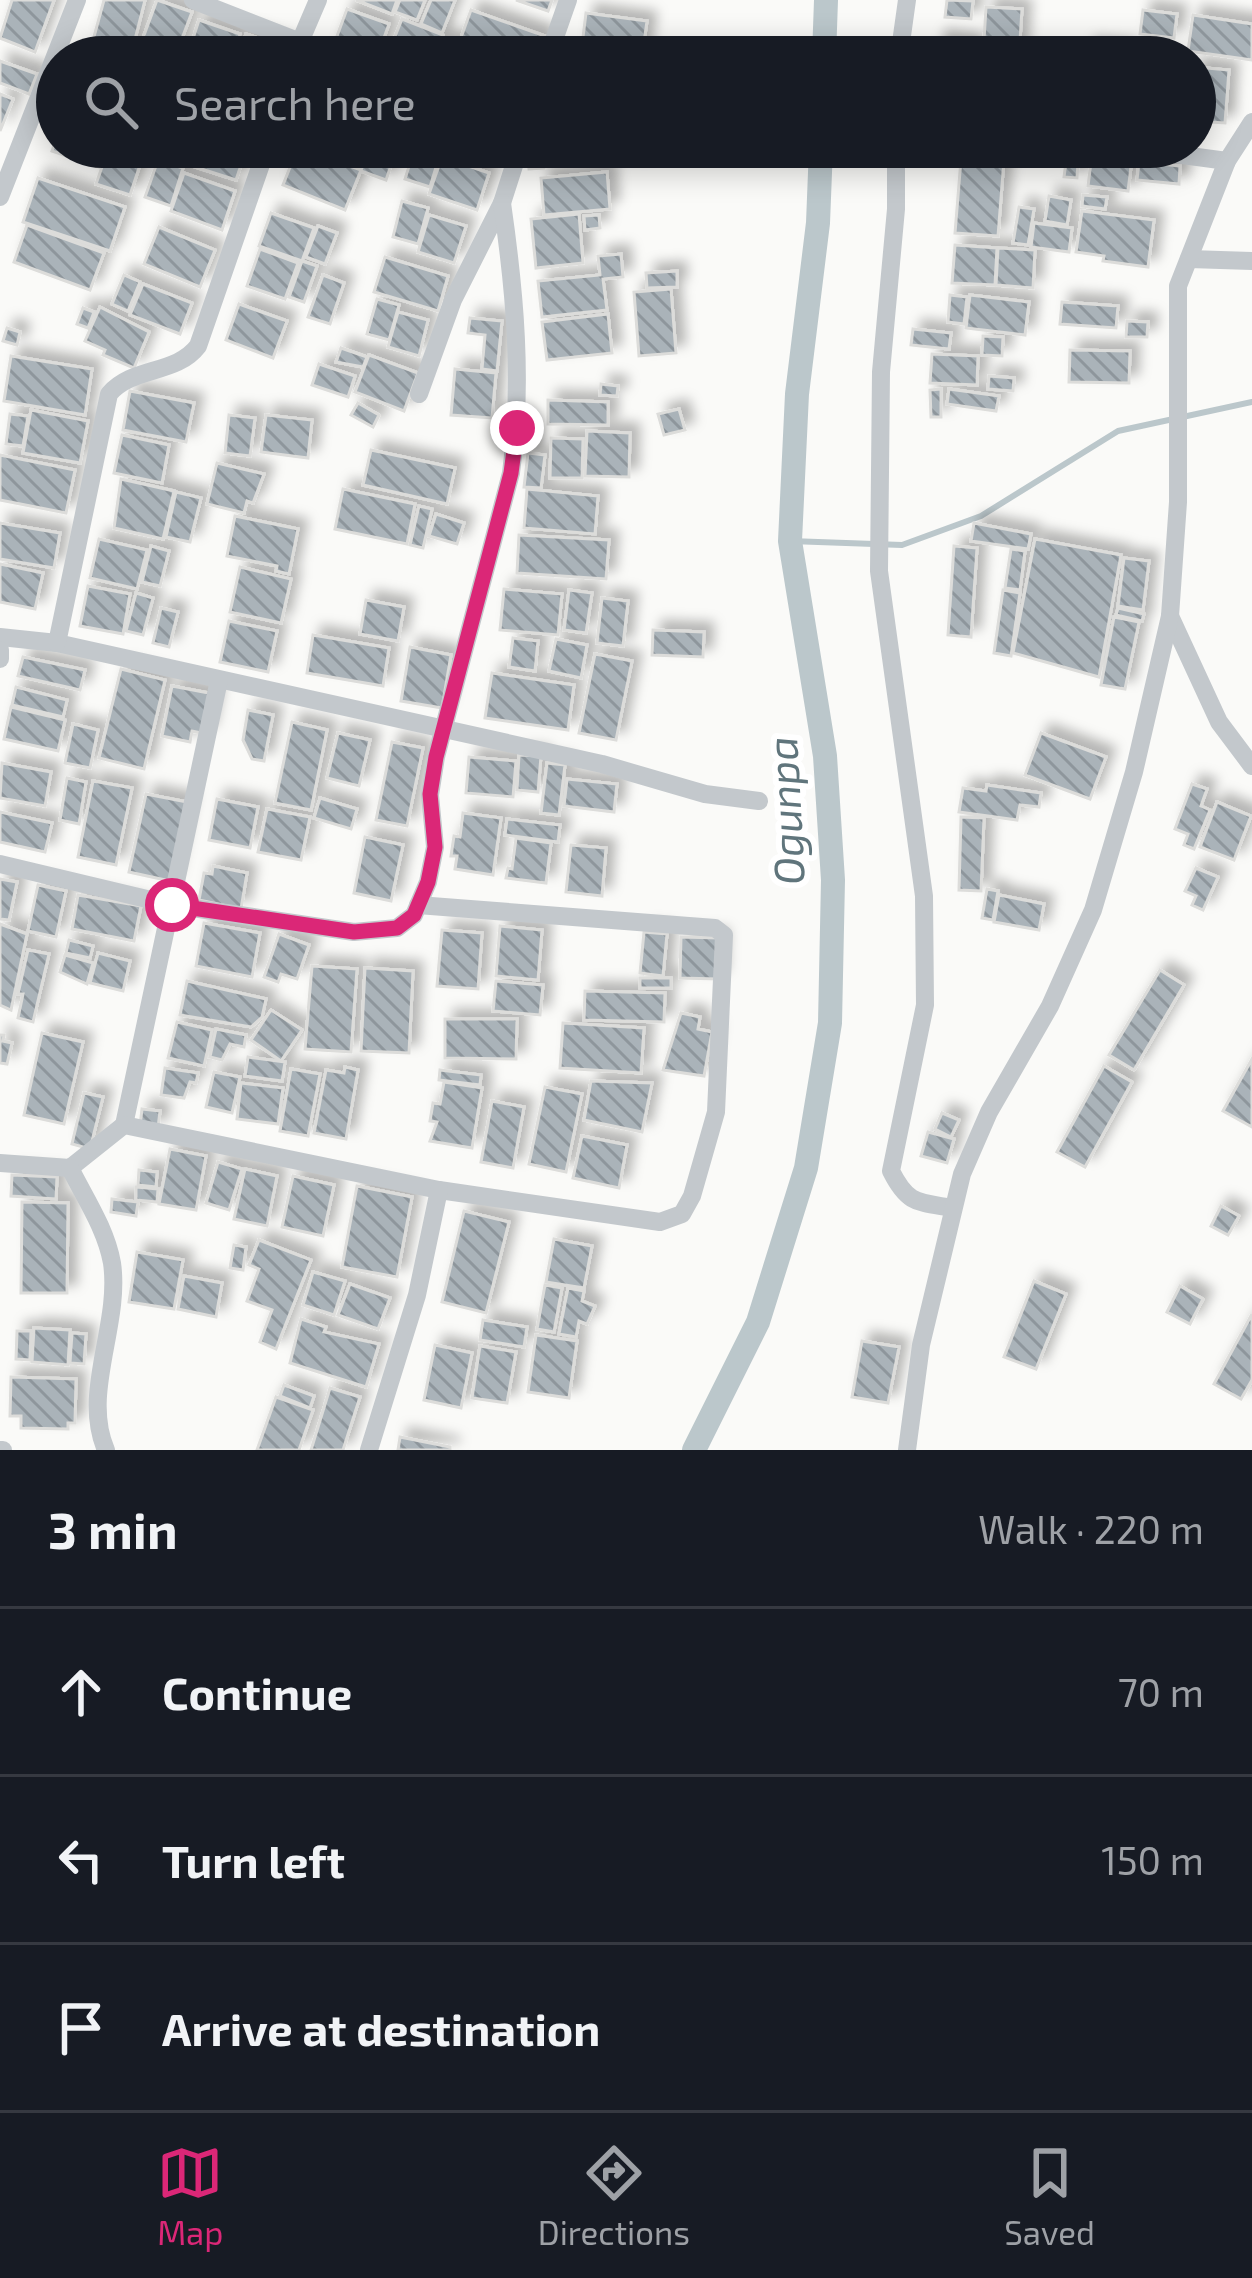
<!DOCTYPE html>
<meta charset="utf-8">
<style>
:root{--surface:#171b24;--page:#20242c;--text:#f1f3f6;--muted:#9ea1a6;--line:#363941;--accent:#db2777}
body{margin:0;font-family:"Exo 2",sans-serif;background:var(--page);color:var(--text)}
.stop{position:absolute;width:36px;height:36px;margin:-27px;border:9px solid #db2777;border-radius:50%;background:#fff}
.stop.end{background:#db2777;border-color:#fff;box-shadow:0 3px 12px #0008}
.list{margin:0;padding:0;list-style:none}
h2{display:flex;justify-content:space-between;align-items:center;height:156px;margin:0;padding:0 48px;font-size:51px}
h2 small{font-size:39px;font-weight:400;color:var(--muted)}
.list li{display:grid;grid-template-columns:78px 1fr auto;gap:36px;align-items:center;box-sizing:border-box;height:168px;padding:0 48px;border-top:3px solid var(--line)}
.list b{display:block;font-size:45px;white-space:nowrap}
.list em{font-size:39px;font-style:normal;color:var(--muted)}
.icon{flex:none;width:66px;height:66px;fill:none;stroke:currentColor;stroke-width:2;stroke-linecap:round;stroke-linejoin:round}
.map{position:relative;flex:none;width:1252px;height:1450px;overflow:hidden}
.search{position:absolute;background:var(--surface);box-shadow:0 6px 30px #0003;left:36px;right:36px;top:36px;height:132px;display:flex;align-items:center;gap:30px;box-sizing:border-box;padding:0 42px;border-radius:66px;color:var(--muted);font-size:45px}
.sheet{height:660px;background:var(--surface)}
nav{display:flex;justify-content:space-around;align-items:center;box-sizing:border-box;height:168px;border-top:3px solid var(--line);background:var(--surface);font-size:33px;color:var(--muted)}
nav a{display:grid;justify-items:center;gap:6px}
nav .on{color:var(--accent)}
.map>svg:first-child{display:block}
</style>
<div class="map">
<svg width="1252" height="1450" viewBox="0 0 1252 1450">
<defs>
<pattern id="building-back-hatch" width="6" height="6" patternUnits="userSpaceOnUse" patternTransform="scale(3)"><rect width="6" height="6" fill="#aab3b9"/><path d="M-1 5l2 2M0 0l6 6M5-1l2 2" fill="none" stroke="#8e969c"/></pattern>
<filter id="shadow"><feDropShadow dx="9" dy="-9" stdDeviation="6" flood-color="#0004"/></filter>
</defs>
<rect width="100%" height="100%" fill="#fafaf8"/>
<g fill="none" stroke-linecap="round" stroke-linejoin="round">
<polyline stroke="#bbc7cb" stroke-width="6" points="790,541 902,545 981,516 1118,431 1252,402"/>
<g stroke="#bbc7cb" stroke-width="24">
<polyline points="824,57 826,0"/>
<polyline points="694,1450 758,1322 806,1168 830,1023 833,880 825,756 790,541 797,394 818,223 821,147"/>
</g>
</g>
<g fill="url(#building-back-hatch)" stroke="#dcdcda" stroke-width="3" filter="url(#shadow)">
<polygon points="12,0 54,0 35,52 0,38"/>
<polygon points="104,0 145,0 131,55 92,44"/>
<polygon points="157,0 192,12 175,57 136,57"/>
<polygon points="356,0 397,0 392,14"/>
<polygon points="400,0 425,0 417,20 395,12"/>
<polygon points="431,0 455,0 442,33 421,24"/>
<polygon points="516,0 552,0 548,11"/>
<polygon points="947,0 973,1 971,19 945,17"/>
<polygon points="986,7 1022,9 1019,57 983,57"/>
<polygon points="347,9 389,24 377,57 359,57 333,47"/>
<polygon points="471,10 545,36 538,57 499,57 459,43"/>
<polygon points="1143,10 1177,14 1174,38 1140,34"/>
<polygon points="586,13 647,21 642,57 581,53"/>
<polygon points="1193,15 1252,24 1252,60 1188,51"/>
<polygon points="402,19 443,35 435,57 392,44"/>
<polygon points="199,20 240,34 232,57 187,57"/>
<polygon points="246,34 289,48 286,57 238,57"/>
<polygon points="446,39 463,46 458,57 438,57"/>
<polygon points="937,39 974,43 972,57 935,57"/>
<polygon points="1087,47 1125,50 1125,57 1086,57"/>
<polygon points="91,49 121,56 120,57 89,57"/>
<polygon points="0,61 37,74 29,94 0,83"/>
<polygon points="1195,67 1229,70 1225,123 1195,121"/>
<polygon points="0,94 13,99 0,131"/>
<polygon points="57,136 57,147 106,147 99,167 52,151"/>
<polygon points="109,147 144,153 130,195 96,184"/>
<polygon points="164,147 247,147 236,180 161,156"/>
<polygon points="298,147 361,170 345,210 283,185"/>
<polygon points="317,147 355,147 350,160"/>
<polygon points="367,147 397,148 386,180 361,171"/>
<polygon points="415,147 441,151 430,187 405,179"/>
<polygon points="458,147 495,147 491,159"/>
<polygon points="553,147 623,147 623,152 554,158"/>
<polygon points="962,147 1005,147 998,236 955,233"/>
<polygon points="623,154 640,156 640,166 621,164"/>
<polygon points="1092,154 1132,159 1128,191 1088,186"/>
<polygon points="543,155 544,168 529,169 528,156"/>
<polygon points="442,157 489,173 477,210 429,194"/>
<polygon points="158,160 183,168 171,206 145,197"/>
<polygon points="1066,162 1078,163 1077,178 1064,177"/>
<polygon points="1139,162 1180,166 1179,184 1137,180"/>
<polygon points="607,172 610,209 544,215 541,178"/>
<polygon points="184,173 235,191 222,230 171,211"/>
<polygon points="38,178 125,207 110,251 23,222"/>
<polygon points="1083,195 1107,197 1105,209 1082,206"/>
<polygon points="1049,196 1071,200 1067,225 1045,221"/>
<polygon points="402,201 428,208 418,244 393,237"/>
<polygon points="1019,207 1034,209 1028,245 1013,243"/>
<polygon points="1082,211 1154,220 1148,267 1103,261 1104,256 1076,252"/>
<polygon points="271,213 314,228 302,261 259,246"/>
<polygon points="579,214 583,263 536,268 531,219"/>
<polygon points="429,215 466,226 454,263 418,252"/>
<polygon points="599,215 600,228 585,230 584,216"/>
<polygon points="1034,223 1072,228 1069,252 1031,247"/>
<polygon points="27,225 104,253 90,290 14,262"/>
<polygon points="318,226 337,233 325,264 306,257"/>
<polygon points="159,227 215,250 200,287 144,264"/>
<polygon points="955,245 997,248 995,285 952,283"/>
<polygon points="998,248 1035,250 1033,288 996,285"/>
<polygon points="260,249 298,263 285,299 247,286"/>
<polygon points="621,254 623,277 603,279 607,310 542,317 538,281 600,275 598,256"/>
<polygon points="385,257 448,276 438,311 374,292"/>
<polygon points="302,261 317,266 304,302 289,297"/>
<polygon points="677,271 677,287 647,288 646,273"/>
<polygon points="124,275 140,282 128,311 112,304"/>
<polygon points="323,275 344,283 330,324 308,317"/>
<polygon points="143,284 192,303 180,334 130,315"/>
<polygon points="671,289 676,353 639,356 634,292"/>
<polygon points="950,295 967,297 964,324 948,322"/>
<polygon points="970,295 1029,302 1025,335 966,328"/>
<polygon points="377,299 399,305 389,340 367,334"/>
<polygon points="1062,302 1118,306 1116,328 1060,324"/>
<polygon points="239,304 287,321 273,358 226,340"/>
<polygon points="100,307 149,332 134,368 103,355 105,350 85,341"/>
<polygon points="83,308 94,312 88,328 77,324"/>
<polygon points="398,312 428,320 419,356 388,347"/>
<polygon points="608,314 612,353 547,360 542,322"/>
<polygon points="470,318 502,321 497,371 482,369 485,335 468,333"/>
<polygon points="1127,321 1148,322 1147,337 1126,337"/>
<polygon points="7,328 20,332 17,345 3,341"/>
<polygon points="913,329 951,333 949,349 911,345"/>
<polygon points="983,336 1003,337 1002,356 982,355"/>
<polygon points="341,348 367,357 363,367 336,362"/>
<polygon points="1070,350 1130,351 1129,383 1069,382"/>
<polygon points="932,354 978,356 977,385 930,383"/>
<polygon points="369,355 418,373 404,411 355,392"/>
<polygon points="11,356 92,369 85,415 4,401"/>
<polygon points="319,364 355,376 348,397 312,385"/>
<polygon points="455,369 496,373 492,418 451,415"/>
<polygon points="989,376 1014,378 1013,391 988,389"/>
<polygon points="601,384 618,386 617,396 600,395"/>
<polygon points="941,389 941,417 931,417 930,390"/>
<polygon points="949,389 999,396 996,411 947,404"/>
<polygon points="130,391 194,403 186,442 123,430"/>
<polygon points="548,400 608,402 608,425 548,424"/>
<polygon points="358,403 379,415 373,427 351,415"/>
<polygon points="679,409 685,430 664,435 658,414"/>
<polygon points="31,410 88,421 80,463 23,453"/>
<polygon points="10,414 28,416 23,446 6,444"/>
<polygon points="229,415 255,418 250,456 225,453"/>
<polygon points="266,415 312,420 308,458 261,452"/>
<polygon points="587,431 630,433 629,477 585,476"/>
<polygon points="122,435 169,445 162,483 114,473"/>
<polygon points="551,438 583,439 582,478 550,478"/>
<polygon points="371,450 455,468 447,504 363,485"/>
<polygon points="528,453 545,455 541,488 524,487"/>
<polygon points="0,455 75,470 66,513 0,500"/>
<polygon points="217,463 264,474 253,503 247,501 244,513 207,504"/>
<polygon points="121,479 174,491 163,539 114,528"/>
<polygon points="343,489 415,504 407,544 335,529"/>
<polygon points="527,489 598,496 595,534 524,528"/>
<polygon points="176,492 201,498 190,542 166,537"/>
<polygon points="419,506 432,509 423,548 410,545"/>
<polygon points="436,514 464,523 457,544 429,536"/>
<polygon points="235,516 298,529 289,574 276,571 277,566 227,556"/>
<polygon points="0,523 60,533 54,568 0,559"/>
<polygon points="974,523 1031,534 1028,549 971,541"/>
<polygon points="519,535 609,540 606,579 517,573"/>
<polygon points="99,539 147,550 137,589 90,578"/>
<polygon points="1035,539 1121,555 1099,677 1013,653"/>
<polygon points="151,546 169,551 160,586 142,582"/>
<polygon points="954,546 977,548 971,637 948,635"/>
<polygon points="1011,549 1025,551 1020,590 1005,588"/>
<polygon points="1124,558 1149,561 1143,610 1118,606"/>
<polygon points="0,564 43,573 35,609 0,602"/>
<polygon points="240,567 291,579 281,623 230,612"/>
<polygon points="88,586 130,594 123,634 80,626"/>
<polygon points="504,589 562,594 558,635 500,630"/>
<polygon points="569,590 592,593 586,633 564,630"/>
<polygon points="1003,590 1020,593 1011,656 994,653"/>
<polygon points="136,593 153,598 143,635 126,631"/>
<polygon points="602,598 628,601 623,646 597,643"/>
<polygon points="366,600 404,607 398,641 360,634"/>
<polygon points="161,608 178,612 169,647 153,643"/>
<polygon points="1118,608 1144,614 1142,621 1116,615"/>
<polygon points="1114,617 1139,622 1125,689 1101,685"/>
<polygon points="229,621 277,631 268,672 220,662"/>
<polygon points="653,630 704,632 703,657 652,655"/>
<polygon points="313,635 389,648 383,686 307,673"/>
<polygon points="513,638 538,641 535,671 509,667"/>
<polygon points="556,639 587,645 581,678 549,671"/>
<polygon points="410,647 451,655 442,708 401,701"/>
<polygon points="595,654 632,661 616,740 579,733"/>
<polygon points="23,657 85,670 80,690 18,676"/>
<polygon points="121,669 165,680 144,769 99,758"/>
<polygon points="492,673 574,685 568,730 485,718"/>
<polygon points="172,686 214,694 206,734 192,731 190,742 162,736"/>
<polygon points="16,687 67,700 63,717 12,705"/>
<polygon points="11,707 65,720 58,751 4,739"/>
<polygon points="248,710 273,715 264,761 252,759 243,740"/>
<polygon points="292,722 327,730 311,810 275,803"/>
<polygon points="73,724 98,730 90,768 65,763"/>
<polygon points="338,733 370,740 359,786 327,778"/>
<polygon points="1041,733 1106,757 1090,799 1025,775"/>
<polygon points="392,742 423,748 407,826 376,820"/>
<polygon points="519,755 541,756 538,792 517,790"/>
<polygon points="469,757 516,761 513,797 466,793"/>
<polygon points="2,763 51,772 45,806 0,798"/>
<polygon points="547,763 565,765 559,815 541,813"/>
<polygon points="67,778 86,782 79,824 60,820"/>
<polygon points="567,779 617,784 614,812 564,806"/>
<polygon points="93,781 132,788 116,865 78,857"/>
<polygon points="1192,784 1207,789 1201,806 1210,810 1194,849 1184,845 1188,834 1175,829"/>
<polygon points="987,785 1041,793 1039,807 1020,805 1017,820 959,812 963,788 986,791"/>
<polygon points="146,794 187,802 170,881 129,872"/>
<polygon points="320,798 357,809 351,829 314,818"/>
<polygon points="217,799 258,807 250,848 209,840"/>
<polygon points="1217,802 1251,816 1234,860 1200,847"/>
<polygon points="267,809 310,817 301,860 258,852"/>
<polygon points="0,812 52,823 45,852 0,842"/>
<polygon points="463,813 501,818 493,875 455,869 457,856 451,856 454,836 460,837"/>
<polygon points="961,817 984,818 981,891 959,890"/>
<polygon points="507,819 560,825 558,842 505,835"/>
<polygon points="365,837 403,845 391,901 354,893"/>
<polygon points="516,838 551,843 546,883 506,878 508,868 512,869"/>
<polygon points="571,845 606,848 602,896 566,892"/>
<polygon points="213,866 247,873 241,909 199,900 204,873 212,874"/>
<polygon points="1196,868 1218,877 1203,910 1192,905 1196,896 1185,891"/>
<polygon points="0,879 17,882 9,920 0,919"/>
<polygon points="38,885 66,891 56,937 28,931"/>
<polygon points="987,889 998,891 993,920 982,918"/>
<polygon points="78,895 141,906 134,941 72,929"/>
<polygon points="999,895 1044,904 1039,930 994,922"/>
<polygon points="204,923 260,933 252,977 196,966"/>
<polygon points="0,924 27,934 11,1010 0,1005"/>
<polygon points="500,926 542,930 538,980 496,976"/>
<polygon points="442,930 482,933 478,989 437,986"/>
<polygon points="644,932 667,934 663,976 640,973"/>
<polygon points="279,934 309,945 297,979 281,974 278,982 264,977"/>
<polygon points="681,937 719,938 718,979 680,978"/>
<polygon points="69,940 93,946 90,958 66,953"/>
<polygon points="28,950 49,954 33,1022 18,1018 23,994 18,994"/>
<polygon points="98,953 130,961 123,991 90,983"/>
<polygon points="65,955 93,963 87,984 60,972"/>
<polygon points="312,966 357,969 351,1052 305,1049"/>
<polygon points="365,968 413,971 409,1053 361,1051"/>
<polygon points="1160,970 1184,985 1134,1070 1109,1055"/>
<rect x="640" y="978" width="31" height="10"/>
<polygon points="187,981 266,999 262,1017 251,1027 180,1015"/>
<polygon points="496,981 543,985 540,1015 493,1011"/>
<polygon points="585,991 665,993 664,1022 584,1020"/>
<polygon points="271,1010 302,1030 281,1061 251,1040"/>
<polygon points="681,1013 700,1017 698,1029 712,1032 704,1076 663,1070"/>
<polygon points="445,1019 517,1019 516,1059 445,1058"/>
<polygon points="177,1022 212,1030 204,1066 168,1058"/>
<polygon points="563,1023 644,1028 641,1073 560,1068"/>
<polygon points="216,1029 246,1035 244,1047 230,1044 222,1060 210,1057"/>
<polygon points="42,1033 83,1042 64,1124 24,1115"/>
<polygon points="0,1035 4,1035 3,1041 12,1043 7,1064 0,1063"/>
<polygon points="248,1057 285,1062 282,1081 245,1076"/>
<polygon points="1252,1059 1252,1127 1223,1111"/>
<polygon points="1104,1066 1132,1082 1085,1167 1057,1152"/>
<polygon points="345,1067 358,1070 346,1139 314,1133 326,1070 344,1073"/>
<polygon points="165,1068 198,1073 196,1083 190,1082 184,1098 161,1095"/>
<polygon points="291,1069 320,1074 308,1136 280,1131"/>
<polygon points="440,1070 481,1075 480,1085 439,1080"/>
<polygon points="214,1072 240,1077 232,1113 206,1107"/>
<polygon points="591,1081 652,1083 642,1132 584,1120"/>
<polygon points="444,1082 482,1088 472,1148 430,1141 437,1122 430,1121 433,1103 440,1104"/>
<polygon points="241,1083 283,1088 278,1124 237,1119"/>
<polygon points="545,1087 582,1094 566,1172 529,1164"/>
<polygon points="84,1093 103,1097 90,1149 72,1144"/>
<polygon points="492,1101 524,1107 513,1168 481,1162"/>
<polygon points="142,1109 160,1111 158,1128 140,1126"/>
<polygon points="942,1113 959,1120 951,1137 935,1129"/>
<polygon points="928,1132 954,1139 947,1163 921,1156"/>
<polygon points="582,1136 627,1145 619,1188 573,1178"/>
<polygon points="170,1149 206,1156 196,1210 159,1204"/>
<polygon points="218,1162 242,1169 229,1210 206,1203"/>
<polygon points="245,1169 277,1176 267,1226 234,1219"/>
<polygon points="139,1170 157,1172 156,1187 138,1185"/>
<polygon points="12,1175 57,1177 56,1199 11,1196"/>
<polygon points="293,1176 334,1185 323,1236 282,1227"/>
<polygon points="357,1186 412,1197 397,1277 342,1267"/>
<polygon points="136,1187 158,1189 157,1202 136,1200"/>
<polygon points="112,1199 138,1202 136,1216 111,1212"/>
<polygon points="22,1202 68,1203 67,1293 21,1293"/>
<polygon points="1221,1206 1239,1216 1228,1235 1211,1226"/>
<polygon points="464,1211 509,1222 486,1313 442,1302"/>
<polygon points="554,1239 592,1246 584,1288 546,1282"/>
<polygon points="259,1240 311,1260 276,1349 260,1342 272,1310 247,1301 259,1269 249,1265"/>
<polygon points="234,1245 246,1247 243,1270 230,1268"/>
<polygon points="137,1252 183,1260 174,1309 129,1302"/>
<polygon points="313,1272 345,1281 334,1315 303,1305"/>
<polygon points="184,1276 222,1283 216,1317 178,1309"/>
<polygon points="1034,1281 1066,1294 1036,1369 1004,1357"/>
<polygon points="350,1284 390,1298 378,1329 338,1315"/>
<polygon points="545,1285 562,1288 554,1332 537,1329"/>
<polygon points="1180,1286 1203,1299 1190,1324 1167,1312"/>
<polygon points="568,1288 584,1291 582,1301 595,1306 587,1324 579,1321 576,1337 559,1334"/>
<polygon points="1252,1314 1252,1380 1241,1399 1214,1384"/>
<polygon points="301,1319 326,1327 324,1332 379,1344 366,1387 290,1363"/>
<polygon points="483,1320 527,1327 524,1347 480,1340"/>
<polygon points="34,1328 70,1330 68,1365 32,1362"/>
<polygon points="17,1331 31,1331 30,1360 16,1359"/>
<polygon points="72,1333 86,1334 84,1364 70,1363"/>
<polygon points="536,1335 577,1341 569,1398 528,1392"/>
<polygon points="862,1341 899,1347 888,1403 852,1397"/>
<polygon points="435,1345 472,1353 461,1408 424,1400"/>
<polygon points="480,1346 516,1352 507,1403 472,1398"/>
<polygon points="11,1377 76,1379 75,1423 68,1423 68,1429 21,1428 21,1416 10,1416"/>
<polygon points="284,1385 314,1396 310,1408 280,1396"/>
<polygon points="330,1388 360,1397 343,1450 311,1450"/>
<polygon points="276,1397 313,1410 299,1450 257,1450"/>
<polygon points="400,1437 450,1447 450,1450 398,1450"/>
</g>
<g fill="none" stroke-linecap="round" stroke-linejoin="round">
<g stroke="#c3c8cc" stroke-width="18">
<polyline points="193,0 300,42 318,0"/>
<polyline points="548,57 568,0"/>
<polyline points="899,57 907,0"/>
<path d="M896,147V209L881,372L879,571L924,896L925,1005L891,1171C908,1205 918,1202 953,1208"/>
<polyline points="1123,147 1227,161"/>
<polyline points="0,197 77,0"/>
<polyline points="1189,259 1252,261"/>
<polyline points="419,394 453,300 502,203 520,147"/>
<polyline points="1170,616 1219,722 1252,766"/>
<polyline points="0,637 57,643 602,764 705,794 759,801"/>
<path d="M57,643L109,394C133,366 176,375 198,346L267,147"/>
<polyline points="0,650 0,659"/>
<path d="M0,864L172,905L354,932L397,928L414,915L428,882L435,847L430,795L436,757L511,473C523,382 515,293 502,203"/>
<polyline points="124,1125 219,680"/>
<polyline points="0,1163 70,1168 124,1125 439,1190 660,1222 682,1214 692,1196 716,1112 724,935 715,928 418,905"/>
<path d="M70,1168C85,1198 106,1229 112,1263C121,1325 81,1393 106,1450"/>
<polyline points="0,1450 3,1450"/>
<polyline points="369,1450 417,1295 439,1190"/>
<polyline points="907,1450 921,1345 962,1174 989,1112 1050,1006 1093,910 1134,772 1170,616 1178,502 1178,286 1227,161 1252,122"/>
</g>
</g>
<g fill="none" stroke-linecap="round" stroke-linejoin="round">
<polyline stroke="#db2777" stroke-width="15" points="172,905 354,932 397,928 414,915 428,882 435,847 430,794 436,757 511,473 517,428"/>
</g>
<g text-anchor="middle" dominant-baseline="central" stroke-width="12" stroke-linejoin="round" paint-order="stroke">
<g font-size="42" font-style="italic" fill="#60757c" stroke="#fff">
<text transform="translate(784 811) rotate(-93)">Ogunpa</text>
</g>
</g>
</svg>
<div class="stop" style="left:172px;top:905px"></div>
<div class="stop end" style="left:517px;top:428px"></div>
<div class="search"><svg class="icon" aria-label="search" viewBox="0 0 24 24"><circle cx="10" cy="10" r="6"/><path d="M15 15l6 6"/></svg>Search here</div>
</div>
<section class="sheet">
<h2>3 min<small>Walk · 220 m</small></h2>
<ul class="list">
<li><svg class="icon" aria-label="ahead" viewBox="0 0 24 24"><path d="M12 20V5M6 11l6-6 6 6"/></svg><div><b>Continue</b></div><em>70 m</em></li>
<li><svg class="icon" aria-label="left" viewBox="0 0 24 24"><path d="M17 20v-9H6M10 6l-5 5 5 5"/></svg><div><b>Turn left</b></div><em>150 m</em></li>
<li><svg class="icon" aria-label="arrive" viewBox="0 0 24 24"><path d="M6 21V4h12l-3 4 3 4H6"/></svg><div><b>Arrive at destination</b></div></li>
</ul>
</section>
<nav>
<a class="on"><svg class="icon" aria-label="map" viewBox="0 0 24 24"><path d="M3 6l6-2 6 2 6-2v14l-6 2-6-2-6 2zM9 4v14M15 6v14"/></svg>Map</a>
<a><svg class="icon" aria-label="directions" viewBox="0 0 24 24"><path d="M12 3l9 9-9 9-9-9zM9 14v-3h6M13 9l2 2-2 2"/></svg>Directions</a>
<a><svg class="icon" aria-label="saved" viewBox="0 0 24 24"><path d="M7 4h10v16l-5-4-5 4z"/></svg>Saved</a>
</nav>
